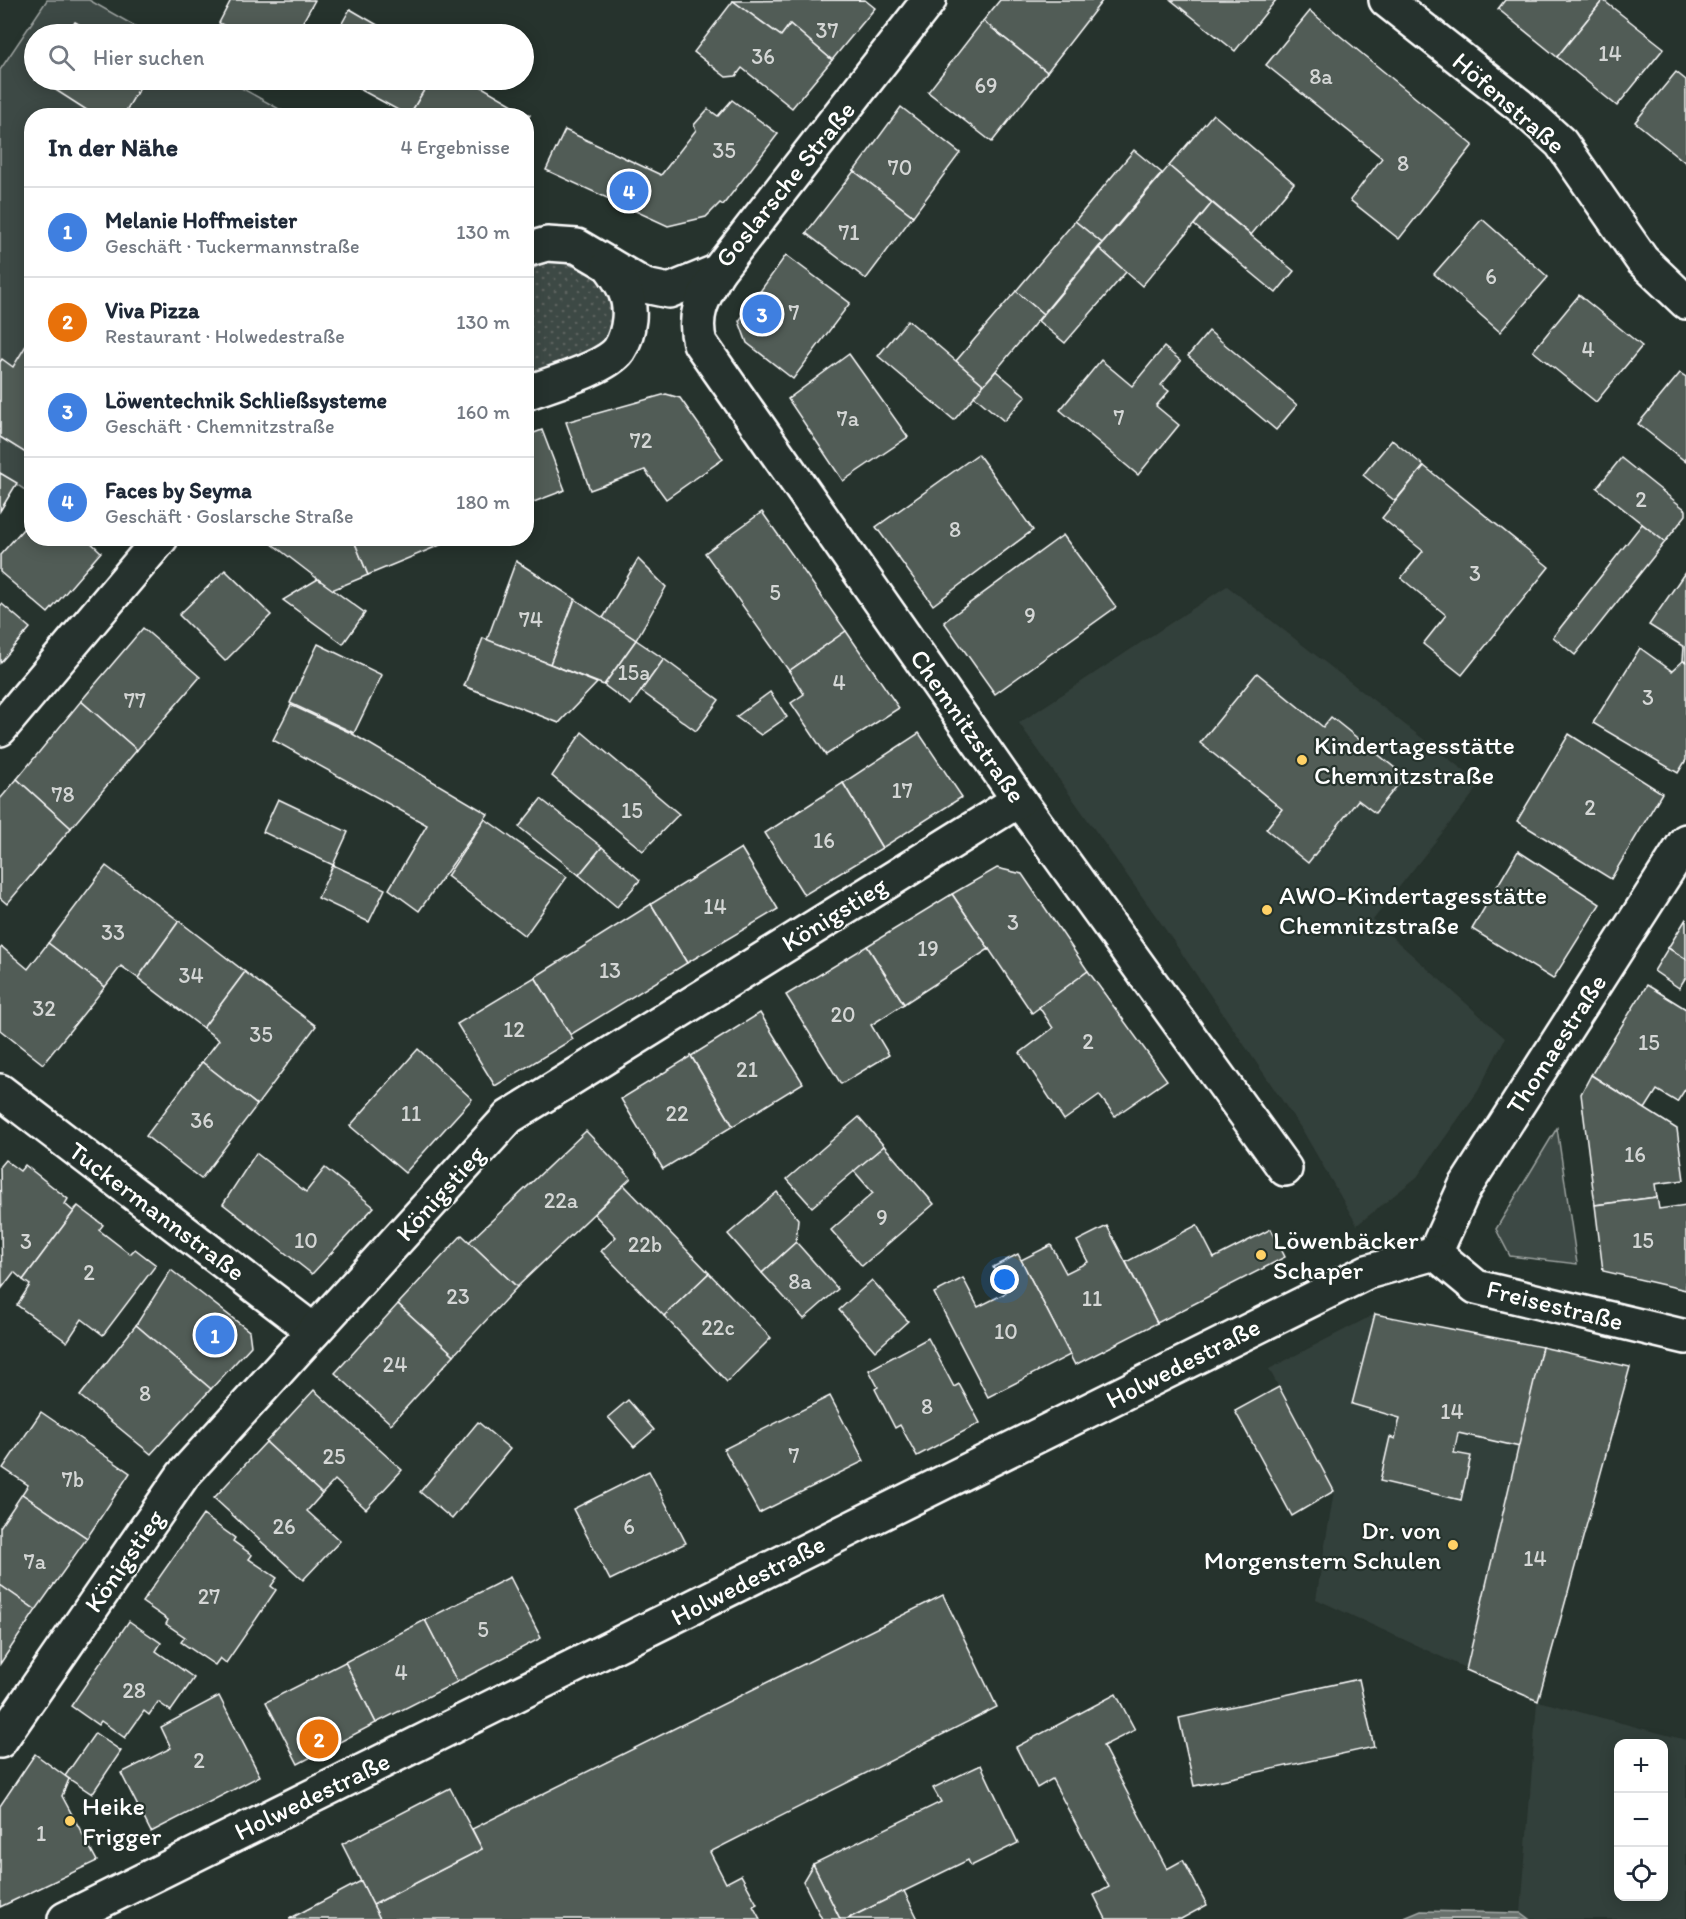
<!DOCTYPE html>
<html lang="de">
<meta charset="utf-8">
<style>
:root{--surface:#fff;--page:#f6f6f7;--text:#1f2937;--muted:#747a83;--line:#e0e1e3;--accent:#0b8043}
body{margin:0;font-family:Itim,sans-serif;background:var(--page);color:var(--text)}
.controls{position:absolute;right:18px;bottom:18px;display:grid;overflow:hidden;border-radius:12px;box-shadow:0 3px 15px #0003}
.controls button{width:54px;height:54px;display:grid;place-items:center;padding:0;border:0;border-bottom:2px solid var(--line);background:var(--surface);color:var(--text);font:30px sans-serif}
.you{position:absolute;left:1005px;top:1280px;width:21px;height:21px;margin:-15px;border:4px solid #fff;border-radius:50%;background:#1a73e8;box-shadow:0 0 0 9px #1a73e833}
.badge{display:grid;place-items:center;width:39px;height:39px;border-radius:50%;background:var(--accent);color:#fff;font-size:20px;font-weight:700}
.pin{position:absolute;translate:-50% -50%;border:3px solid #fff;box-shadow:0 2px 6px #0006}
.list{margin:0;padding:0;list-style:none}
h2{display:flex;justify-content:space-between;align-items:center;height:78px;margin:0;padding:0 24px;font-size:26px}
h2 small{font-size:20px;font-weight:400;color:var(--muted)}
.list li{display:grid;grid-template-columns:39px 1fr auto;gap:18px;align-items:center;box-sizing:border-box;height:90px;padding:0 24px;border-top:2px solid var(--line)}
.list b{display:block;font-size:22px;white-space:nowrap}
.list p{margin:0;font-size:20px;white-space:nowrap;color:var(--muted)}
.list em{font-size:20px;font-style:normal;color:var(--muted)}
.icon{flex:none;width:33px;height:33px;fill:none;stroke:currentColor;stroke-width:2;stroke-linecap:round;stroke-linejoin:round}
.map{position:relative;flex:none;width:1686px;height:1919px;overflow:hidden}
.search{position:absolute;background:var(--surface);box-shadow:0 3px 15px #0003;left:24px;top:24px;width:510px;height:66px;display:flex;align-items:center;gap:15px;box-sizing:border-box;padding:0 21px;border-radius:33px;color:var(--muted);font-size:22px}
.panel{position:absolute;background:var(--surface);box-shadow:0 3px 15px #0003;left:24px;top:108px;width:510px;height:438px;border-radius:24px}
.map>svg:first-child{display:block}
</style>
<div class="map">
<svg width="1686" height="1919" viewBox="0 0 1686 1919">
<defs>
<pattern id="grass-dots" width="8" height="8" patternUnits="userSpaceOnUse" patternTransform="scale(1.5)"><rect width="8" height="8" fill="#3e4944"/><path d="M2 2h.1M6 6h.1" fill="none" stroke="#5b6460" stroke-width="1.8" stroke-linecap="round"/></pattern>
</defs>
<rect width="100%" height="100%" fill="#26332d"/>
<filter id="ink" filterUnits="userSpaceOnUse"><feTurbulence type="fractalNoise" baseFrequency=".0167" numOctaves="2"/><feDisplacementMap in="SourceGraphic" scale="12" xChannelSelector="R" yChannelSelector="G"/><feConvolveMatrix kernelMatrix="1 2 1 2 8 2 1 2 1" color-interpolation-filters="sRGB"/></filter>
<g filter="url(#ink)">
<g fill="#333f3a" fill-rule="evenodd">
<polygon points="1227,586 1481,784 1373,920 1505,1038 1478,1091 1417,1177 1357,1225 1303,1131 1163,926 1019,723"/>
<path d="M1375,1314L1630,1367L1538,1701L1686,1740V1919H1529L1521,1913L1537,1701L1316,1599L1334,1491L1269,1369ZM1618,1744H1664V1896H1618Z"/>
</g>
<path fill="url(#grass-dots)" stroke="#9ea4a2" stroke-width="1.5" d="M548,260C564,261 587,270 599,281C616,298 617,334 599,349C586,360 544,373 527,381V272Z"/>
<g fill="#3e4944" stroke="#9ea4a2" stroke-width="1.5">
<polygon points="47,0 89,0 149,34 34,34 34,80 227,80 290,115 32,116 31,494 0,473 0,70"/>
<polygon points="1557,1128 1577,1264 1510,1256 1496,1229"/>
</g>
<polygon fill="#67706c" stroke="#a4a9a7" stroke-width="1.5" points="1421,1911 1521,1913 1529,1919 1402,1919"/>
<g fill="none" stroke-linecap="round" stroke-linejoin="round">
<polyline stroke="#c2c6c4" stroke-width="1.5" points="1417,1919 1519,1919"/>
</g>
<g fill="#515c57" stroke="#fff" stroke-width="1.5">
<polygon points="231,0 315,0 296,34 241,34 219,23"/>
<polygon points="865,0 875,8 832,60 790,24 781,36 733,1"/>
<polygon points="1000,0 1101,0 1102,1 1047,72 983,21"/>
<polygon points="1171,0 1276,0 1235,51"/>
<polygon points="1505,0 1603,0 1557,57 1498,9"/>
<polygon points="1603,0 1664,48 1617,106 1557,57"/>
<polygon points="733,1 781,36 790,24 832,60 792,108 742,68 736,76 726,77 694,52"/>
<polygon points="350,9 393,34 336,34"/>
<polygon points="1310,11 1473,145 1399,239 1350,200 1382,158 1266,65"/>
<polygon points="983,21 1047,72 992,142 928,92"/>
<polygon points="75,22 96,34 67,34"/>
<polygon points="1676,72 1686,80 1686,163 1635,122"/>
<polygon points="40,80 144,80 123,116 96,116"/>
<polygon points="343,80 430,80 409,116"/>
<polygon points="430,80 470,80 530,115 526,121 526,116 409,116"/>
<polygon points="732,100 778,134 723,205 720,203 706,217 668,226 546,170 565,130 661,175 696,130 694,125 708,109 718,116"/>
<polygon points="901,107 960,153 913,216 854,171"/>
<polygon points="1213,114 1294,183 1251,235 1169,166"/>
<polygon points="1134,150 1162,173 1102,243 1075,221"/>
<polygon points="1169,166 1212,203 1142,286 1099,248"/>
<polygon points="854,171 913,216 866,279 806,233"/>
<polygon points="1212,203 1294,271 1276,293 1194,225"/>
<polygon points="1482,219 1548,277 1500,332 1434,274"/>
<polygon points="1075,221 1102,243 1043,314 1016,291"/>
<polygon points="1099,248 1126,272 1065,343 1038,321"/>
<polygon points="786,255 850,303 793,379 747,343 739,321"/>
<polygon points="1016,291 1043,314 984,385 956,361"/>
<polygon points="1579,295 1642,346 1596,402 1533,351"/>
<polygon points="908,320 984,385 954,420 878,356"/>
<polygon points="1209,331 1297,405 1276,430 1188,356"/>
<polygon points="30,339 32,340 32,457 0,437 0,362 2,359 13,367"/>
<polygon points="1164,347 1181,361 1161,385 1169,391 1156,406 1179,425 1138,475 1060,410 1101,360 1132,386"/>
<polygon points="849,354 908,437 843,481 788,399"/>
<polygon points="996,371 1026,396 1004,421 974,396"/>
<polygon points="1680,373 1686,377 1686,462 1638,424"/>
<polygon points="666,394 680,398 723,459 666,499 645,470 590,490 566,422"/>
<polygon points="542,430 565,490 526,505 526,436"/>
<polygon points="1392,440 1424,466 1395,501 1363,475"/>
<polygon points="978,454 1033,530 933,605 876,527"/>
<polygon points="1621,458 1686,510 1686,515 1665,542 1597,488"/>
<polygon points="1424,466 1549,567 1462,675 1423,644 1446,615 1401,578 1423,551 1382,518"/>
<polygon points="0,473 17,483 0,511"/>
<polygon points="762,512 846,631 789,671 705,553"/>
<polygon points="32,519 32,538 86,538 101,552 48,613 0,572 0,555"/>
<polygon points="1642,524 1665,542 1575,655 1553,637"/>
<polygon points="1063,535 1116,607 995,694 944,622"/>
<polygon points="271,538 353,538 368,575 332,590 267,540"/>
<polygon points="353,538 457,538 368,575"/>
<polygon points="638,559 666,587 636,640 603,618"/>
<polygon points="516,561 575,599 550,664 487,640"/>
<polygon points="225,570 271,615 225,661 179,615"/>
<polygon points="1686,571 1686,662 1683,661 1684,647 1649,625"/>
<polygon points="318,579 365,613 343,644 283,600"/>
<polygon points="575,599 636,640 604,685 550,664"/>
<polygon points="2,604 30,628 0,663 0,606"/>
<polygon points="143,628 200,677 137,750 81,701"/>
<polygon points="846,631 899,708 826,755 791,703 804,694 789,671"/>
<polygon points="483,638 550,664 597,683 559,723 464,686"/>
<polygon points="636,640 664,659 631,705 604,685"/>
<polygon points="318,644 382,675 354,733 290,703"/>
<polygon points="1640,648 1672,671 1683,661 1686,662 1686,760 1678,773 1593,723"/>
<polygon points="664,659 719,700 696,731 641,691"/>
<polygon points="1257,673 1323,727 1331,717 1405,776 1375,813 1358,800 1308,863 1266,829 1282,809 1200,743"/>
<polygon points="770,692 787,717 761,735 736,717"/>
<polygon points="81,701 137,750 71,828 17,779"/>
<polygon points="291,705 351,733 488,814 419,911 389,889 427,825 273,740"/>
<polygon points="582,732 679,814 643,851 552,776"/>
<polygon points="919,733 962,797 882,848 843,783"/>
<polygon points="1569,734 1662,793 1611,879 1517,821"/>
<polygon points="17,779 71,828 7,904 0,898 0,799"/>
<polygon points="843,783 882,848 804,895 765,833"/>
<polygon points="278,799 348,832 333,865 263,832"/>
<polygon points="541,799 602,847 579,875 519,827"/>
<polygon points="485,819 567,877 525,936 447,876"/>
<polygon points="602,847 640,880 617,907 579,875"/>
<polygon points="741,848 778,909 687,963 651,904"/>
<polygon points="1518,851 1600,904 1553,979 1472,929"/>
<polygon points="333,865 385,889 369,922 318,898"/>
<polygon points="106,866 179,921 138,978 121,966 105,987 48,943"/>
<polygon points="997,868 1022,874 1088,971 1032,1013 952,894"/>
<polygon points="952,894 989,949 904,1004 867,946"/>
<polygon points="651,904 687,963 570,1035 535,977"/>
<polygon points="1686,919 1686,959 1668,948"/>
<polygon points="179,921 245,972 203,1028 138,978"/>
<polygon points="48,943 105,987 43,1064 0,1030 0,949 2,947 28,969"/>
<polygon points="867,946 904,1004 871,1025 889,1055 841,1084 786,995"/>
<polygon points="1668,948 1686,959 1686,977 1679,988 1654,971"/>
<polygon points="1088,971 1167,1080 1115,1116 1099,1095 1064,1120 1020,1053 1053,1028 1039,1007"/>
<polygon points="245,972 316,1026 257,1105 202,1062 219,1040 203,1028"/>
<polygon points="535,977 573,1039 495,1086 457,1024"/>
<polygon points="1647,985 1686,1009 1686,1088 1677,1102 1657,1090 1645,1109 1591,1075"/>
<polygon points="760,1013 803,1083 733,1126 691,1056"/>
<polygon points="418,1049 472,1099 405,1173 350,1126"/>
<polygon points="691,1056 733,1126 663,1169 621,1099"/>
<polygon points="202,1062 257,1105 201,1179 146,1136"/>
<polygon points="1591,1075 1677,1129 1684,1180 1655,1184 1657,1197 1595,1205 1581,1094"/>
<polygon points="859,1117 884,1146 812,1207 787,1179"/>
<polygon points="586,1131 631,1178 517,1287 469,1242"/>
<polygon points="884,1146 934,1204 862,1266 831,1230 873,1193 854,1171"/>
<polygon points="256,1153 306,1192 325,1168 374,1207 312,1274 223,1204"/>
<polygon points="5,1160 20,1171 25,1165 68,1199 65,1204 73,1211 78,1206 23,1280 14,1272 2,1288 0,1166"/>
<polygon points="624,1185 709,1273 664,1316 601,1251 616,1237 594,1214"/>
<polygon points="777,1192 798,1219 796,1242 762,1273 728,1234"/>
<polygon points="1657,1197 1659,1209 1686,1205 1686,1290 1603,1271 1595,1205"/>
<polygon points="78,1206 103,1225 99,1230 130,1254 135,1249 156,1265 103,1335 82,1319 67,1342 17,1305 30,1285 23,1280"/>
<polygon points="1197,1225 1214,1258 1271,1229 1285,1257 1157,1323 1126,1262"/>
<polygon points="1107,1226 1157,1323 1075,1365 1021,1260 1051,1245 1066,1273 1088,1262 1077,1241"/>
<polygon points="462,1235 517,1287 454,1355 398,1304"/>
<polygon points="796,1242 838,1289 804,1319 762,1273"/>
<polygon points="1018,1254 1070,1355 988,1397 934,1293 963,1278 978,1307 1006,1293 993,1267"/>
<polygon points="171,1270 249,1331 251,1346 211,1389 136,1325"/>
<polygon points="709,1273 771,1338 727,1382 664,1316"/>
<polygon points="872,1280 908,1321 875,1351 839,1310"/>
<polygon points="398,1304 454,1355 391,1424 335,1373"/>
<polygon points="1375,1314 1542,1347 1520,1447 1458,1433 1454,1453 1471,1456 1461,1500 1380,1481 1390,1437 1395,1439 1400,1418 1352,1404"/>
<polygon points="136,1325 211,1389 151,1454 80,1396"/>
<polygon points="928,1338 954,1387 959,1384 980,1423 917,1456 900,1425 895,1428 875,1389 878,1387 869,1370"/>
<polygon points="1542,1347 1630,1367 1538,1701 1466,1670"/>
<polygon points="1279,1387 1334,1491 1292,1516 1235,1411"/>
<polygon points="314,1390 402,1470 366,1509 335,1480 322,1494 266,1442"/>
<polygon points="830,1396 864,1461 759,1513 724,1449"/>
<polygon points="628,1400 654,1430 634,1447 608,1417"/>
<polygon points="41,1412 130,1473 87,1538 22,1494 28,1485 3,1468"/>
<polygon points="478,1422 510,1449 452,1519 420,1492"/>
<polygon points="266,1442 322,1494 307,1511 340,1541 303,1580 214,1498"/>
<polygon points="649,1471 686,1543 610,1580 573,1509"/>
<polygon points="22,1494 87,1538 36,1610 0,1585 0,1527"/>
<polygon points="203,1515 235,1538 233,1541 252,1555 249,1559 277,1578 271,1586 276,1590 226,1663 220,1658 215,1665 181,1642 185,1637 166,1624 168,1620 142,1602"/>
<polygon points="510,1577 541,1638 457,1682 425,1620"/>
<polygon points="0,1585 36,1610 0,1664"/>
<polygon points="943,1595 997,1707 710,1852 726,1883 741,1875 757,1904 753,1906 760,1919 380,1919 373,1905 482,1849 472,1829"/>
<polygon points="425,1620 457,1682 376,1723 345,1662"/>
<polygon points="129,1621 161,1643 156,1651 194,1678 171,1711 158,1702 149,1715 144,1711 125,1738 101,1721 98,1725 71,1706"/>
<polygon points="345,1662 376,1723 298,1764 266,1702"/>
<polygon points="1359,1679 1374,1747 1194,1786 1179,1718"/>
<polygon points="1116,1694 1135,1730 1103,1746 1167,1869 1183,1860 1207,1905 1181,1919 1106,1919 1094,1895 1109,1887 1052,1779 1037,1788 1016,1747"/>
<polygon points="219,1696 260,1776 151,1832 121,1773 171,1748 161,1727"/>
<polygon points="95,1733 121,1751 92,1794 65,1776"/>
<polygon points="35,1754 69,1779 62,1796 97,1861 0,1907 0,1806"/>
<polygon points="981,1765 1018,1843 971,1866 968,1860 847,1919 840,1919 813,1864 941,1802 933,1788"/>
<polygon points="450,1788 482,1849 373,1905 342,1844"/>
<polygon points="813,1864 840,1919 822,1919 803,1881"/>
<polygon points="361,1881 380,1919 289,1919"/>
<polygon points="904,1891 918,1919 847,1919"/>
</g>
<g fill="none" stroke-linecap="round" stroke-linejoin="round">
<defs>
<g id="street">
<polyline points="1386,0 1519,105 1561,143 1642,260 1686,302"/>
<polyline points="526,250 547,244 577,246 645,286 669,291 718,271 929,0"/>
<path d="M718,271C704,296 692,314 700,343L1019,800L1285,1169"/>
<path d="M526,393C549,384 605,369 619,350C625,341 628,329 629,319C631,296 622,283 609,265"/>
<polyline points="0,729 161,538"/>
<polyline points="0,1091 314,1331"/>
<polyline points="1435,1253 1465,1187 1686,841"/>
<polyline points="1435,1253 1476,1287 1686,1337"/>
<polyline points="0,1741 183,1475 509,1117 1019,800"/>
<polyline points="65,1919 1367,1272 1435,1253"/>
</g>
</defs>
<use href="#street" stroke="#fff" stroke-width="38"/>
<use href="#street" stroke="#26332d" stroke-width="33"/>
</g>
</g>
<g fill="#ffd166" stroke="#26332d" stroke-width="2">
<circle cx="1302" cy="760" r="6"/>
<circle cx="1267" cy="910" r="6"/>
<circle cx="1261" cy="1255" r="6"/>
<circle cx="1453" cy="1545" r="6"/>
<circle cx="70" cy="1821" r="6"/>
</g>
<g text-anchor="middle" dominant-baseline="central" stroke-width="4.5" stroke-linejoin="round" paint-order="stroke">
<g font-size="22" fill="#d4d6d5">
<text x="827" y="30">37</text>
<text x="1610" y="53">14</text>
<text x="763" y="56">36</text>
<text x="1321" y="76">8a</text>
<text x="986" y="85">69</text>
<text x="724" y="150">35</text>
<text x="1403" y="163">8</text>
<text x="900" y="167">70</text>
<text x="849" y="232">71</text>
<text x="1491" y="276">6</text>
<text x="794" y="312">7</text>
<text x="1588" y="349">4</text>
<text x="1119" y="417">7</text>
<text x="848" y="418">7a</text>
<text x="641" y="440">72</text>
<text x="1641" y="499">2</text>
<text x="955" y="529">8</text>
<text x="1475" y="573">3</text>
<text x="775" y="592">5</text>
<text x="1030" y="615">9</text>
<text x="531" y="619">74</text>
<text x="634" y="672">15a</text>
<text x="839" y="682">4</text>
<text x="1648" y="697">3</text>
<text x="135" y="700">77</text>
<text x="902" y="790">17</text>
<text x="63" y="794">78</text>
<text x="1590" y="807">2</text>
<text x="632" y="810">15</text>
<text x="824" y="840">16</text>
<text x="715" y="906">14</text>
<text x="1013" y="922">3</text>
<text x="113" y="932">33</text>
<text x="928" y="948">19</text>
<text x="610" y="970">13</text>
<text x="191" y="975">34</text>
<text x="44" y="1008">32</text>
<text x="843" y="1014">20</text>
<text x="514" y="1029">12</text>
<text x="261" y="1034">35</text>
<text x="1088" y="1041">2</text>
<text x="1649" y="1042">15</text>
<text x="747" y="1069">21</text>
<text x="411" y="1113">11</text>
<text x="677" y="1113">22</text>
<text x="202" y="1120">36</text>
<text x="1635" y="1154">16</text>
<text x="561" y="1200">22a</text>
<text x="882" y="1217">9</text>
<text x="306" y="1240">10</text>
<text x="1643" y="1240">15</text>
<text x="26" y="1241">3</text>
<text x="645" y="1244">22b</text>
<text x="89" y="1272">2</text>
<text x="800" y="1281">8a</text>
<text x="458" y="1296">23</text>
<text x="1092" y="1298">11</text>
<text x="718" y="1327">22c</text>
<text x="1006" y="1331">10</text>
<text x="395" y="1364">24</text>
<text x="145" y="1393">8</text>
<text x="927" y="1406">8</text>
<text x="1452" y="1411">14</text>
<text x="794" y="1455">7</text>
<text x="334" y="1456">25</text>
<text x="73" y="1479">7b</text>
<text x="284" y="1526">26</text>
<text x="629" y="1526">6</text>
<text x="1535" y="1558">14</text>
<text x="35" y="1561">7a</text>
<text x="209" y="1596">27</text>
<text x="483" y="1629">5</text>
<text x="401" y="1672">4</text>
<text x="134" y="1690">28</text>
<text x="199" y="1760">2</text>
<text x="41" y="1833">1</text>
</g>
<g font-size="26" fill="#fff" stroke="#26332d">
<text transform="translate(1509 103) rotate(41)">Höfenstraße</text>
<text transform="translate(785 184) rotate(-51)">Goslarsche Straße</text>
<text transform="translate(968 726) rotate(55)">Chemnitzstraße</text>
<text transform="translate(834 914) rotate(-32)">Königstieg</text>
<text transform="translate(1556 1044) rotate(-57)">Thomaestraße</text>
<text transform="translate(440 1193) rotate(-48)">Königstieg</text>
<text transform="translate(157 1211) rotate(37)">Tuckermannstraße</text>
<text transform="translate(1555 1305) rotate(14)">Freisestraße</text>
<text transform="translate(1183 1363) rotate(-27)">Holwedestraße</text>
<text transform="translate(124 1561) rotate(-55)">Königstieg</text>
<text transform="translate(748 1580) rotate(-27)">Holwedestraße</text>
<text transform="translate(312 1796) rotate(-26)">Holwedestraße</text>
</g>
<g font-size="26" fill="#fff" stroke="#26332d" text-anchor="start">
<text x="1314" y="745">Kindertagesstätte<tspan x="1314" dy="30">Chemnitzstraße</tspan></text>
<text x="1279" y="895">AWO-Kindertagesstätte<tspan x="1279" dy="30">Chemnitzstraße</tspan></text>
<text x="1273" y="1240">Löwenbäcker<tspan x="1273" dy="30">Schaper</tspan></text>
<text x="1441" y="1530" text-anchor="end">Dr. von<tspan x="1441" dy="30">Morgenstern Schulen</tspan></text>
<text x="82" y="1806">Heike<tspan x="82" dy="30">Frigger</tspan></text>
</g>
</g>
</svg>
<div class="controls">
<button>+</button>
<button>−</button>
<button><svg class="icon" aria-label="locate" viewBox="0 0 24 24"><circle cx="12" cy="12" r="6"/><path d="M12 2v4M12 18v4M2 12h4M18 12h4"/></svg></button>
</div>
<div class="you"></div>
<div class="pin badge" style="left:215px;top:1335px;background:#3f7fe0">1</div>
<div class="pin badge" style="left:319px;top:1739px;background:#e8710a">2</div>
<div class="pin badge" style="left:762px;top:314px;background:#3f7fe0">3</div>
<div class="pin badge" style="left:629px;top:191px;background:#3f7fe0">4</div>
<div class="search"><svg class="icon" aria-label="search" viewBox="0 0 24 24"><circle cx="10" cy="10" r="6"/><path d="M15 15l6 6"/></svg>Hier suchen</div>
<section class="panel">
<h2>In der Nähe<small>4 Ergebnisse</small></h2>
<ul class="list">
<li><span class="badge" style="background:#3f7fe0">1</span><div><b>Melanie Hoffmeister</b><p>Geschäft · Tuckermannstraße</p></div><em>130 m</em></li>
<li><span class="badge" style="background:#e8710a">2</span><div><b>Viva Pizza</b><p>Restaurant · Holwedestraße</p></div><em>130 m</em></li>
<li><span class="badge" style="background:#3f7fe0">3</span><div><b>Löwentechnik Schließsysteme</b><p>Geschäft · Chemnitzstraße</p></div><em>160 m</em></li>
<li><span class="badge" style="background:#3f7fe0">4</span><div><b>Faces by Seyma</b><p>Geschäft · Goslarsche Straße</p></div><em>180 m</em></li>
</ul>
</section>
</div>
